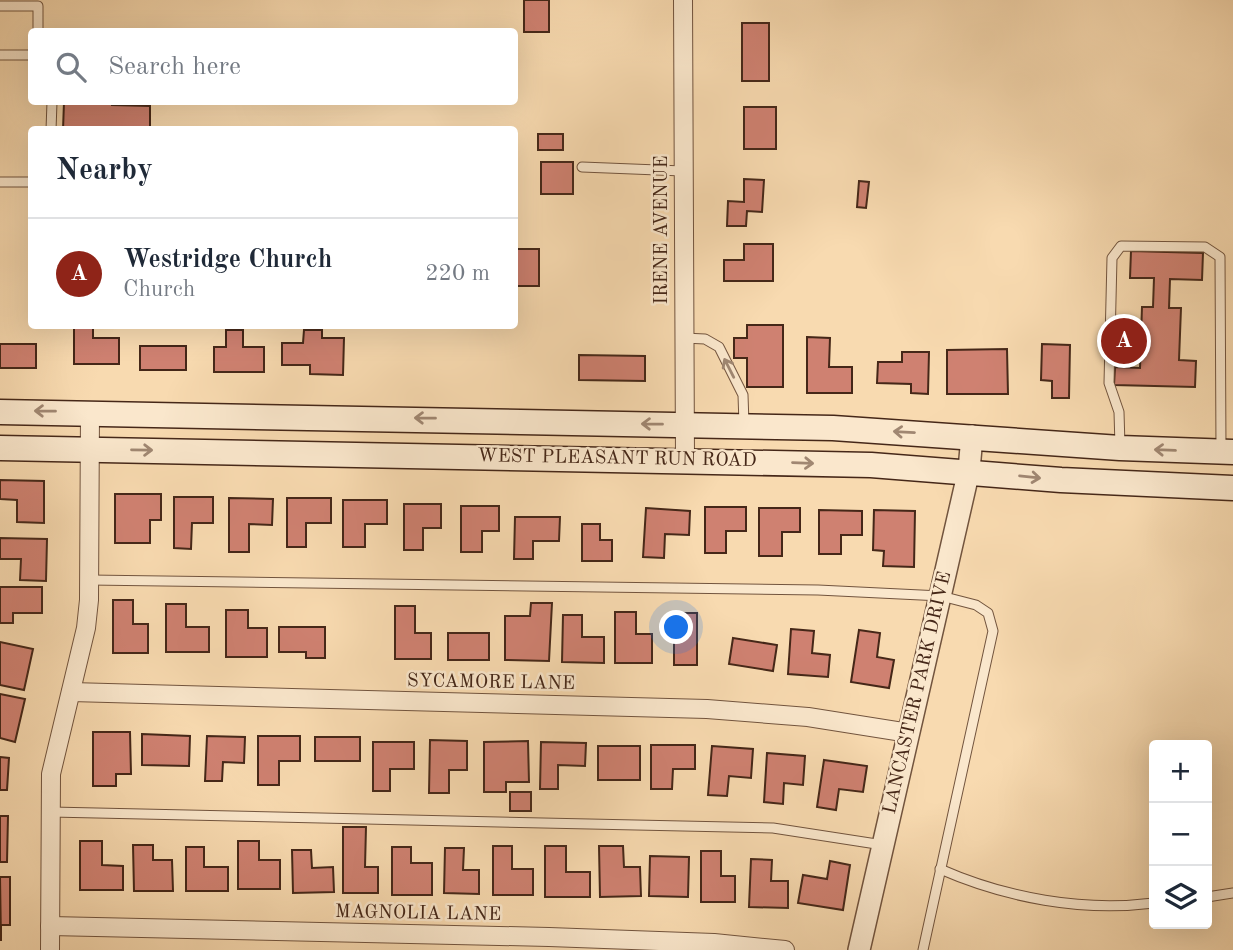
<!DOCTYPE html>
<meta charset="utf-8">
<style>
:root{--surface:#fff;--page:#f6f6f7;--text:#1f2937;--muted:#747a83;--line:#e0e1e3;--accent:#8f2418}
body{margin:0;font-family:"Old Standard TT",serif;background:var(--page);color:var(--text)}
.controls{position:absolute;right:21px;bottom:21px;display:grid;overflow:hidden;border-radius:7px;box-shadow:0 7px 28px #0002}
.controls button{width:63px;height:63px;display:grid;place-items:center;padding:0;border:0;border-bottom:2px solid var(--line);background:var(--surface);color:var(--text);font:35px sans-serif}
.you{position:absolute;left:677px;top:628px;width:24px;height:24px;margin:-18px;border:5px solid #fff;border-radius:50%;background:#1a73e8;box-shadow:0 0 0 10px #1a73e833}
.badge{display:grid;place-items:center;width:46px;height:46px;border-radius:50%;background:var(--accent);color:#fff;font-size:23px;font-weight:700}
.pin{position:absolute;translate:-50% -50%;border:4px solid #fff;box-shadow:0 2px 7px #0006}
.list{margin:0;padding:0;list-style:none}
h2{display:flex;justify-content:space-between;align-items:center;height:91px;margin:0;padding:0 28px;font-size:30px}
h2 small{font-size:23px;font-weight:400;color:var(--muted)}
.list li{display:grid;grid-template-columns:46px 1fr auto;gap:21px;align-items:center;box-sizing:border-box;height:112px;padding:0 28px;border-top:2px solid var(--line)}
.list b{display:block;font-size:26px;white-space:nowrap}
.list p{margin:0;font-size:23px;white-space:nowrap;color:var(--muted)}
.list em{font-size:23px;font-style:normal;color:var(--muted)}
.icon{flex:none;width:38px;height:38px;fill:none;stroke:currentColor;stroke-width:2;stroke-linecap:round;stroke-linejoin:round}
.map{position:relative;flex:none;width:1233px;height:950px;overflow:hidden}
.search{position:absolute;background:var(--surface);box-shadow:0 7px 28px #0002;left:28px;top:28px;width:490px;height:77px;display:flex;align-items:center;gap:18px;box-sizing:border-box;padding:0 24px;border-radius:7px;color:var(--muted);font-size:26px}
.panel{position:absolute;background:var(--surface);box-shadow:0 7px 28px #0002;left:28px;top:126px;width:490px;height:203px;border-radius:7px}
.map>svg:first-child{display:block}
</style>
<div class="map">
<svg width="1233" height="950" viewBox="0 0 1233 950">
<rect width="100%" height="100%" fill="#f8dab0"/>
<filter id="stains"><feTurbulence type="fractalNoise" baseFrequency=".00286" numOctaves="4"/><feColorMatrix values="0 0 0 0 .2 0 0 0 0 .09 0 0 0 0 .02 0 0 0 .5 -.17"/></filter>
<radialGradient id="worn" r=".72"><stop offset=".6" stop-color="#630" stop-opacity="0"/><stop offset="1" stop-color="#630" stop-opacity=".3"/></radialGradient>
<g fill="#cf8171" stroke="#452718" stroke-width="2">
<rect x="524" y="0" width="25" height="32"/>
<rect x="742" y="23" width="27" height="58"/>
<polygon points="64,102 125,102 112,102 112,105 150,106 150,130 63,130"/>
<rect x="744" y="107" width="32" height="42"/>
<rect x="538" y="134" width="25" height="16"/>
<rect x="541" y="162" width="32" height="32"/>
<polygon points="744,179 764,180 762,212 747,211 746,226 727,226 728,201 744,202"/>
<polygon points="859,181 869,182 866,208 857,207"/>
<polygon points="744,244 773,244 773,281 724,281 724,260 744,260"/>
<rect x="514" y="249" width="25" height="37"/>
<polygon points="1131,251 1203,253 1202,280 1170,279 1169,308 1181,308 1179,360 1196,361 1195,387 1114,385 1115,367 1140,368 1142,307 1153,307 1154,278 1130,278"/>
<polygon points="747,325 783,325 783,387 747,387 747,358 734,358 734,338 747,338"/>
<polygon points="74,326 93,326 93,338 119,338 119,364 74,364"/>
<polygon points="226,330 243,330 243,347 264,347 264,372 214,372 214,347 226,347"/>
<polygon points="304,330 322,330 322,338 344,338 343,375 310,374 310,365 282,365 282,343 303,343"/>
<polygon points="807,337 830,338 829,367 852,367 852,393 807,393"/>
<rect x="0" y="344" width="36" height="24"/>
<polygon points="1042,344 1070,345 1069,398 1052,398 1052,381 1041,380"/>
<rect x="140" y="346" width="46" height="24"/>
<polygon points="1007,349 1008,394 947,394 947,350"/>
<polygon points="902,352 929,352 928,394 911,393 911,384 877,383 878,362 902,362"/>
<polygon points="579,355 645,356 645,381 579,380"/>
<polygon points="0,480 44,481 44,523 17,522 17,500 0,499"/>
<polygon points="115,494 161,494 161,520 150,520 150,543 115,543"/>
<polygon points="174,497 213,497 213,523 192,523 191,549 174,548"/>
<polygon points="229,498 273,499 272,525 249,524 249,552 229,552"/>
<polygon points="287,498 331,498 331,523 306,523 306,547 287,547"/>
<polygon points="343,500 387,500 387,524 365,524 365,547 343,547"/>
<polygon points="404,504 441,504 441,528 423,528 423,550 404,550"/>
<polygon points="461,506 499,506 499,531 482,531 482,552 461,552"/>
<polygon points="705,507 746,507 746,531 726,531 726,553 705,553"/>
<polygon points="646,508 690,511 689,535 665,534 664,558 643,557"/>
<polygon points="759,508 800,508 800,532 782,532 782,556 759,556"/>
<polygon points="819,510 862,511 862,535 841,535 841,554 819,554"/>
<polygon points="874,510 915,511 914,567 883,566 884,551 873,550"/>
<polygon points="515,517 560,517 559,541 533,541 533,559 514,559"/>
<polygon points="582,524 600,524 600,540 612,540 612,561 582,561"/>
<polygon points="0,538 47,539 46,581 20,580 21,559 0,559"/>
<polygon points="0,587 42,587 42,613 13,613 13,623 0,623"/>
<polygon points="113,600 133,600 133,624 148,624 148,653 113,653"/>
<polygon points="531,603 552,603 549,661 505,660 505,616 530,616"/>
<polygon points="166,604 186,604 186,627 209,627 209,652 166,652"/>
<polygon points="395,606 415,606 415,633 431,633 431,659 395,659"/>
<polygon points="226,610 248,610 248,628 267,628 267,657 226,657"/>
<polygon points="615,612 636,612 636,634 652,634 652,663 615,663"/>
<rect x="674" y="613" width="23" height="52"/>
<polygon points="563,615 582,615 582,637 604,637 604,663 562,662"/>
<polygon points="279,627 325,627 325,658 306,658 306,652 279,652"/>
<polygon points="791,629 814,631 812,653 830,655 828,677 788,674"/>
<polygon points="859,630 880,633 877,657 894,660 889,688 851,682"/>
<rect x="448" y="633" width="41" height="27"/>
<polygon points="733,638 777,645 773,671 729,664"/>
<polygon points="0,642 33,649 24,690 0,685"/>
<polygon points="0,694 25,699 15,742 0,738"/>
<polygon points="93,732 130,732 131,774 116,774 116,786 93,786"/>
<polygon points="142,734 190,736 189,766 142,765"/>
<polygon points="207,736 245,737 244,763 223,762 222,781 205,781"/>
<polygon points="258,736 300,736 300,761 279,761 279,785 258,785"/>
<rect x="315" y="737" width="45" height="24"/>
<polygon points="430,740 467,741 467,770 449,770 449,793 429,793"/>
<polygon points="528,741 529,782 506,782 506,792 484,792 484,742"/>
<polygon points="373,742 414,742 414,769 390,769 390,791 373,791"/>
<polygon points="541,742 586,743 585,766 558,765 558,789 540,789"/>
<polygon points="651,745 695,745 695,769 673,769 672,789 651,789"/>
<rect x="598" y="746" width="42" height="34"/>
<polygon points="712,746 753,749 751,778 729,776 727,796 708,795"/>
<polygon points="767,753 805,756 803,785 784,783 783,804 764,802"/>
<polygon points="0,757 9,758 7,790 0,790"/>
<polygon points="824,760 867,766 863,792 839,789 836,810 817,807"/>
<rect x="510" y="792" width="21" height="19"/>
<polygon points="0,816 8,816 7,862 0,862"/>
<polygon points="343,827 366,827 365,867 378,867 378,893 343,893"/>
<polygon points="80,841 102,841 102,865 123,866 123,890 80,890"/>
<polygon points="238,841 259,841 259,860 280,860 280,889 238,889"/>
<polygon points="133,845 153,845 153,860 172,860 173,891 134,891"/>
<polygon points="493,846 512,846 512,869 533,869 533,895 493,895"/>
<polygon points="545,846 566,846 566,872 590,872 590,897 545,897"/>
<polygon points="599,846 623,846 624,867 640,867 641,896 600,897"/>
<polygon points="186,847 204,847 204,867 228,867 228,891 186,891"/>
<polygon points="392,847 411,847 411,863 432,863 432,895 392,895"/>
<polygon points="445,848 464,848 463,870 479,870 479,894 444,893"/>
<polygon points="292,850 311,850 312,868 333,867 334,892 293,893"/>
<polygon points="701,851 721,851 721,876 735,876 735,902 701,902"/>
<polygon points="650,856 689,857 688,897 649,896"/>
<polygon points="751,859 772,860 771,881 788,881 788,908 749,907"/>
<polygon points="830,861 850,865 843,910 798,903 803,875 827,879"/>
<polygon points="0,877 10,877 10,925 1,925 1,941"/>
</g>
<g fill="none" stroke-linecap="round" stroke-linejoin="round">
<defs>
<g id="service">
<polyline points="0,6 38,6 38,32"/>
<polyline points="0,55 32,55"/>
<polyline points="51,130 52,102"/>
<polyline points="582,167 683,171"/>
<polyline points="0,182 32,182"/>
<polyline points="684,338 705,339 719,347 743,395 744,424"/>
<polyline points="1120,446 1119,412 1109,383 1112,258 1121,246 1205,247 1220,257 1221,450"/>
<polyline points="89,580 818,590 941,596 976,605 988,613 993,631 923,950"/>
<polyline points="51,812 773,828 883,845"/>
<path d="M940,869C1006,898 1082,912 1154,903"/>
<polyline points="1207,897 1233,893"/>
</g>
<g id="minor">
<polyline points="683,0 685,459"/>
<polyline points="71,692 707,709 808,717 909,733"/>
<polyline points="50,926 549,937 714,943 785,950"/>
<polyline points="50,950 51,774 86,628 89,600 90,412"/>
</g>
<polyline id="tertiary" points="859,950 969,470 972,436"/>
<g id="secondary">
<polyline points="0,412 833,428 1120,448 1233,452"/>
<polyline points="0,448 871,465 1061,480 1233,488"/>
</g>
</defs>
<use href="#service" stroke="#72543e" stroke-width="11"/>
<use href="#minor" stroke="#72543e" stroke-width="20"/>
<use href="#tertiary" stroke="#72543e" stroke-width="24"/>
<use href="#secondary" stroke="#452718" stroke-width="27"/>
<use href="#service" stroke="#fae7cc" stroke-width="9"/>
<use href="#minor" stroke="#fae7cc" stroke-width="18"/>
<use href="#tertiary" stroke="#fae7cc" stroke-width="21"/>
<use href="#secondary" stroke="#fae7cc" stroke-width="24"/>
</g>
<defs><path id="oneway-shaft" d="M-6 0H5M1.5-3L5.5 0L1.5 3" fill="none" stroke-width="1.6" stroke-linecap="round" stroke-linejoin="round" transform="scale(1.75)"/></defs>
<g stroke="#a08772">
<use href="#oneway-shaft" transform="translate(729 368) rotate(-117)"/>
<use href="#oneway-shaft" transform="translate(45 411) rotate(-179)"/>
<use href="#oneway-shaft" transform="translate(425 418) rotate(-179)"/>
<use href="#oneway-shaft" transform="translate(652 424) rotate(-179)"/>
<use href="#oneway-shaft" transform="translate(904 432) rotate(-177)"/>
<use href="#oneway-shaft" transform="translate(142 450) rotate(1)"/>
<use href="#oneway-shaft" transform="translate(1165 450) rotate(-178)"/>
<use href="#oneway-shaft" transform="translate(803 463) rotate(2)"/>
<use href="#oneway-shaft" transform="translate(1030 477) rotate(6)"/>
</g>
<g text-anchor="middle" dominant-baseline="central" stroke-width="5" stroke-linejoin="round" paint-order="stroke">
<g font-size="19" fill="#452718" stroke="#fae7cc">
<text transform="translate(662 230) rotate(-90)">IRENE AVENUE</text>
<text transform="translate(617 459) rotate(1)">WEST PLEASANT RUN ROAD</text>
<text transform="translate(491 683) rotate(1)">SYCAMORE LANE</text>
<text transform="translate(918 693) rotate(-77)">LANCASTER PARK DRIVE</text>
<text transform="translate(418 914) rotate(1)">MAGNOLIA LANE</text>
</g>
</g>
<rect width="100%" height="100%" filter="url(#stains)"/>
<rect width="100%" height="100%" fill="url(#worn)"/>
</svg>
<div class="controls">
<button>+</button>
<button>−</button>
<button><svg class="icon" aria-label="layers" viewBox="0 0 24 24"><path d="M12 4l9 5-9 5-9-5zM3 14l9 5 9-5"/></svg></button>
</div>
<div class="you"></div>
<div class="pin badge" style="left:1124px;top:341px">A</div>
<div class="search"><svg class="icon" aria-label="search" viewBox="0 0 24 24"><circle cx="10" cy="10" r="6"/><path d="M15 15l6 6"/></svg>Search here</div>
<section class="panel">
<h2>Nearby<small></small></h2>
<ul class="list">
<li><span class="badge">A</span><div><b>Westridge Church</b><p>Church</p></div><em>220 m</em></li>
</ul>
</section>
</div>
